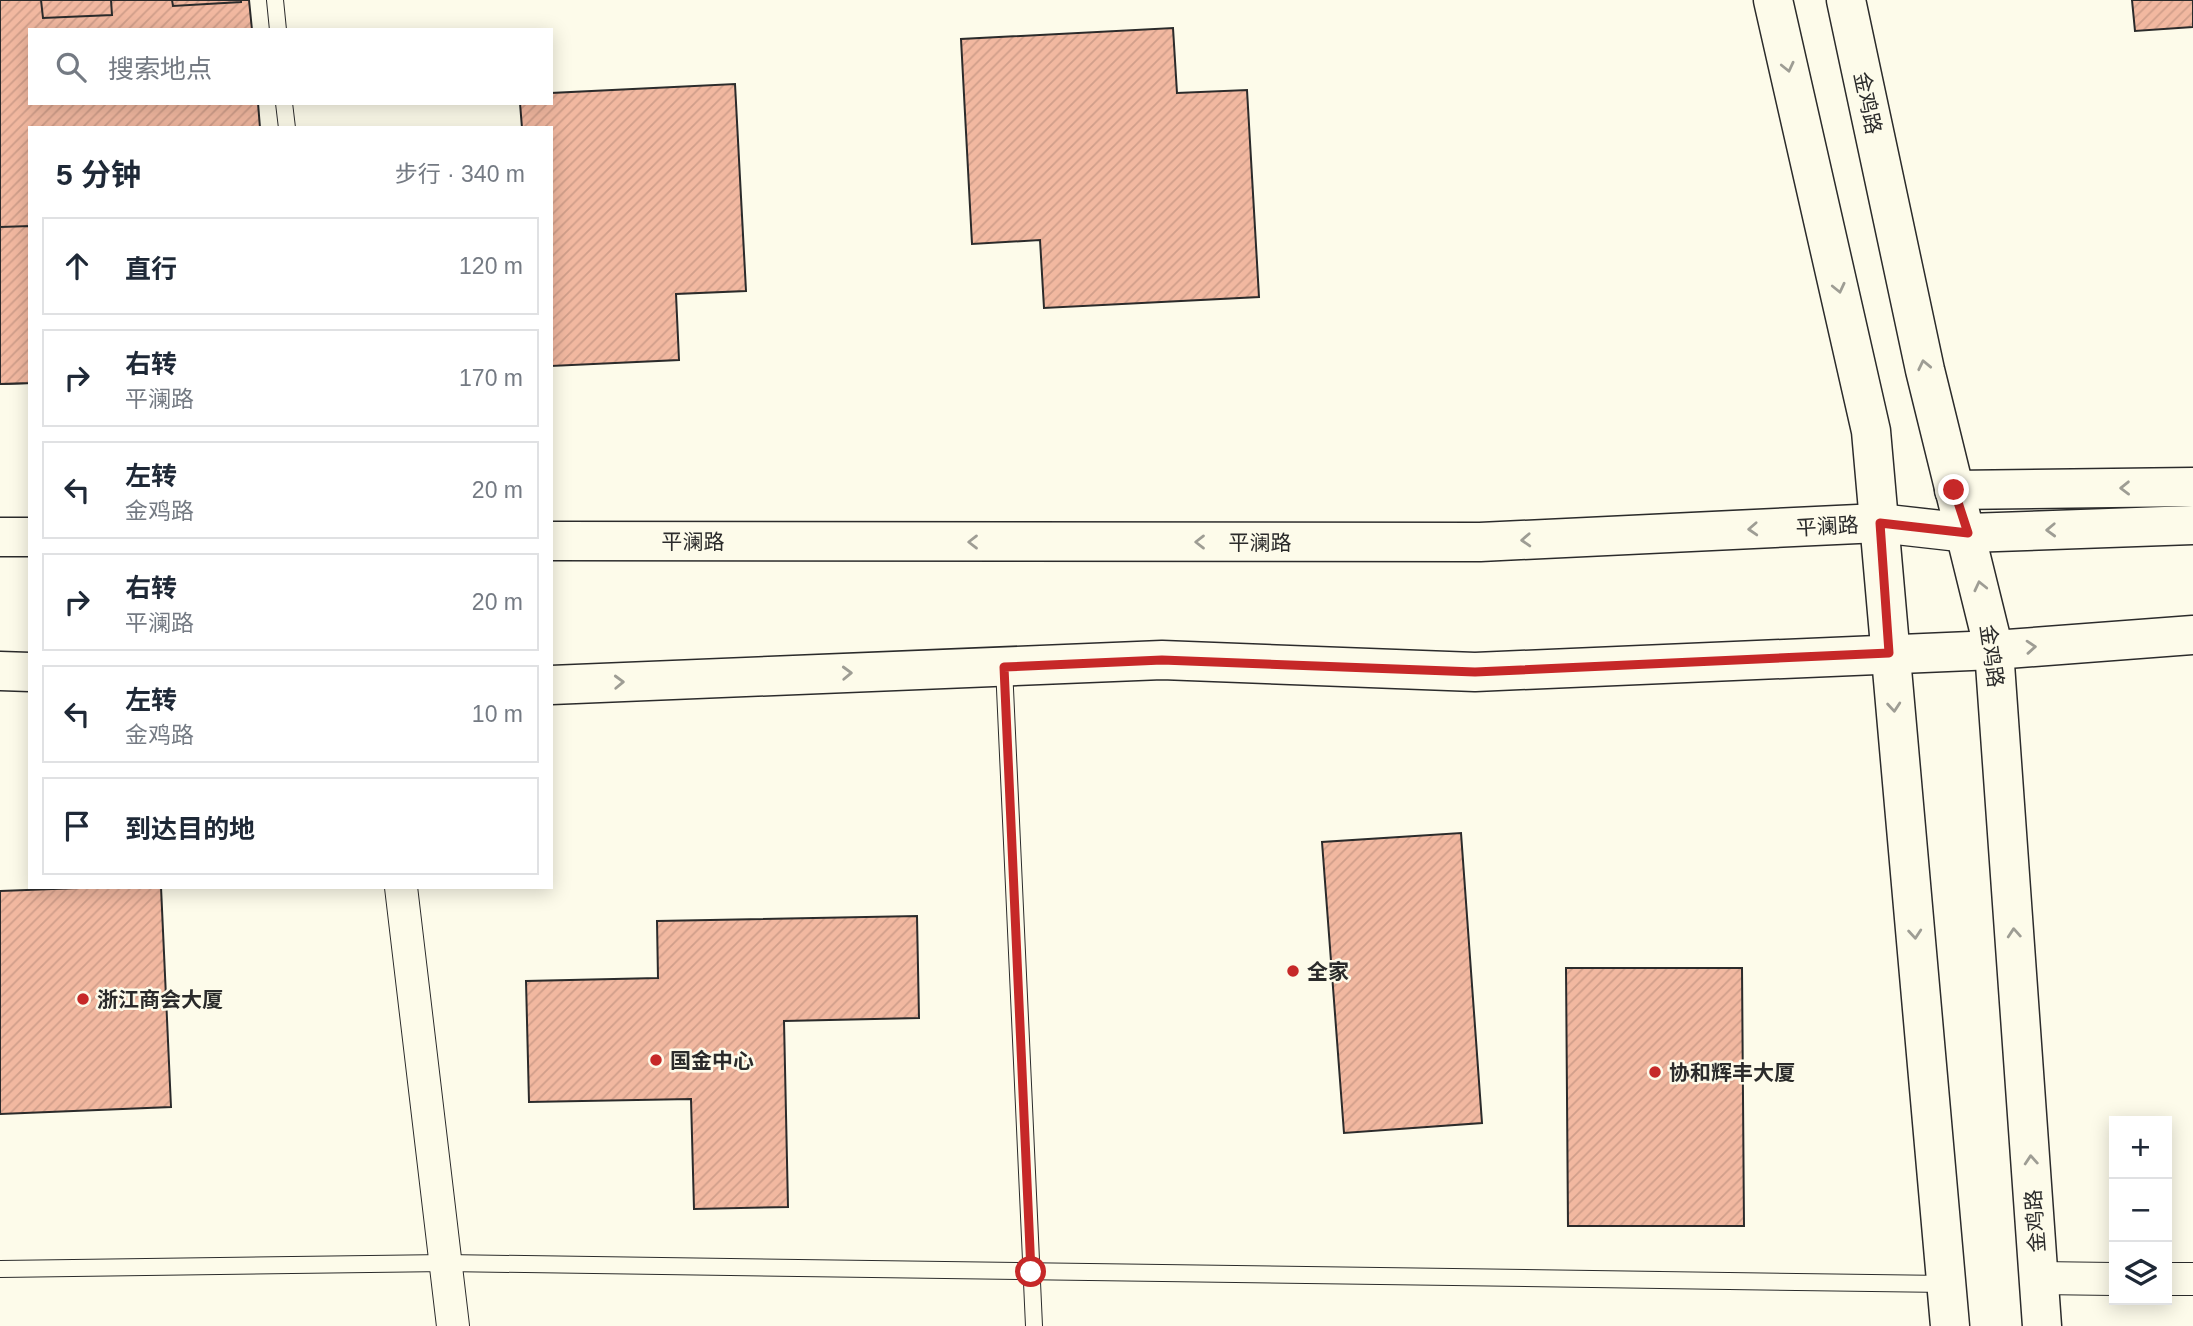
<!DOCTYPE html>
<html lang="zh">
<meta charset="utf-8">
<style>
:root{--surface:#fff;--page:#f2f2f3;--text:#1f2937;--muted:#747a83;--line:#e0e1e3}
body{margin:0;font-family:Arial,"Noto Sans SC",sans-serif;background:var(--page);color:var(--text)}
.controls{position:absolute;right:21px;bottom:21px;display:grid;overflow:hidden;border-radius:0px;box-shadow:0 4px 18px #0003}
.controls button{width:63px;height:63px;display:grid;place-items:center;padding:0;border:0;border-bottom:2px solid var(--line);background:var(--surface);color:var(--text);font:35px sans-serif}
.stop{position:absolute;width:21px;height:21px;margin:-16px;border:5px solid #c62828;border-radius:50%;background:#fff}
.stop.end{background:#c62828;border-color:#fff;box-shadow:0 2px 7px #0008}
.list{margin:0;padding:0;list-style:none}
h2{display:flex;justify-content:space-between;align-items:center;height:91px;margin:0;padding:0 28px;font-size:30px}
h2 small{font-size:23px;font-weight:400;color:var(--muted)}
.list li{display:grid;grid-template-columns:46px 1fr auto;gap:21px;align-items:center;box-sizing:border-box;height:98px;margin:0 14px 14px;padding:0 14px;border:2px solid var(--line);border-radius:0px}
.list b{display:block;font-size:26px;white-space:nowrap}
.list p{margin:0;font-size:23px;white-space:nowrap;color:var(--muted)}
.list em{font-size:23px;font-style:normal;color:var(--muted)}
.icon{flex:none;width:38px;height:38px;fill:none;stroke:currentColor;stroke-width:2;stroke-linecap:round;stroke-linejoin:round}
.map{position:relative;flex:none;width:2193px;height:1326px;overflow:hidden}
.search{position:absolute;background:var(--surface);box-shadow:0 4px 18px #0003;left:28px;top:28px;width:525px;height:77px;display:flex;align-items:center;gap:18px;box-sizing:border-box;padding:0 24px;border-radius:0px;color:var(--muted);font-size:26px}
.panel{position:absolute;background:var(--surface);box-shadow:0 4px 18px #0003;left:28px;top:126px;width:525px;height:763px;border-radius:0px}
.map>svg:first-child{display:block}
</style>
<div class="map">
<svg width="2193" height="1326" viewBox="0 0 2193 1326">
<defs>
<pattern id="building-hatch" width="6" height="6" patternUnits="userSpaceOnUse" patternTransform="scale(1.75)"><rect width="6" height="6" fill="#f2b8a0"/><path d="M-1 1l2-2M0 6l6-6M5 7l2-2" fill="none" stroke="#d09e8a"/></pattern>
</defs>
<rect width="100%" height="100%" fill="#fdfbea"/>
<g fill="url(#building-hatch)" stroke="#2b2b2b" stroke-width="2">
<polygon points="0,0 249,0 252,30 30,30 30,103 258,103 260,128 30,128 30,383 0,384"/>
<polygon points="41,0 111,0 112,15 43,18"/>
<polygon points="172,0 241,0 241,2 173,6"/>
<polygon points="2132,0 2193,0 2193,27 2135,31"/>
<polygon points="1173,28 1177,93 1247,90 1259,297 1044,308 1040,240 972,244 961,39"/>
<polygon points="735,84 746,291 676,294 679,360 551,366 551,128 522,128 520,103 551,103 551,93"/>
<polygon points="30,226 30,383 0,384 0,227"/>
<polygon points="1461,833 1482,1123 1344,1133 1322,842"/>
<polygon points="106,887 161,887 171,1107 0,1114 0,891"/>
<polygon points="917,916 919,1018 784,1021 788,1207 694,1209 691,1099 529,1102 526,981 658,978 657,921"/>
<polygon points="1566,968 1742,968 1744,1226 1568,1226"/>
</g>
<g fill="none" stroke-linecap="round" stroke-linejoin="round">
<defs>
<g id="service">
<polyline points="275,0 278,30"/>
<polyline points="284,103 287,128"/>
<polyline points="1004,667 1034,1326"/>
<polyline points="0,1269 446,1263 1946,1284"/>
</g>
<g id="minor">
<polyline points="401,887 453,1326"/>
<polyline points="2039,1278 2114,1279"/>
<polyline points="2167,1279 2193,1279"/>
</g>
<g id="secondary">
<polyline points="1773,0 1871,431 1950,1326"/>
<polyline points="1846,0 1925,370 1994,650 2042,1326"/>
<polyline points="1954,490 2193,487"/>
<polyline points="0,537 30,537"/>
<polyline points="551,541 1480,542 1879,523 1968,533 2193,525"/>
<polyline points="0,671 30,672"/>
<polyline points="551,685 1162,660 1475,672 1994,650 2193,635"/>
</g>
</defs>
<use href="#service" stroke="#2b2b2b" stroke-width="18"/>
<use href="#minor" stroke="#2b2b2b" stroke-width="34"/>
<use href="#secondary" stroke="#2b2b2b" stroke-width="41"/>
<use href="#service" stroke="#fdfbea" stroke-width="16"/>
<use href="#minor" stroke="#fdfbea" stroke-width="32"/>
<use href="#secondary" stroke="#fdfbea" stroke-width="38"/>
</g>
<defs><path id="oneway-chevron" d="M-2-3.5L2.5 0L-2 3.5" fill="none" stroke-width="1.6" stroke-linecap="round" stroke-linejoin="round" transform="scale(1.75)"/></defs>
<g stroke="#9e9d94">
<use href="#oneway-chevron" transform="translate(1788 67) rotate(77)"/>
<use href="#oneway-chevron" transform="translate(1839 288) rotate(77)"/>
<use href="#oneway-chevron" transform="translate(1924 365) rotate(-102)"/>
<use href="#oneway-chevron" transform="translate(2125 488) rotate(179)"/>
<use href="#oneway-chevron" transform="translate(1753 529) rotate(177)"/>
<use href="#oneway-chevron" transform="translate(2051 530) rotate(178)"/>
<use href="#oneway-chevron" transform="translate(1526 540) rotate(177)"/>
<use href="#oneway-chevron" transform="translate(973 542) rotate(-180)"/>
<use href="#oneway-chevron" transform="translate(1200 542) rotate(-180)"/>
<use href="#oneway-chevron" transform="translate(1980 586) rotate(-103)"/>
<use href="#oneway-chevron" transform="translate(2031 647) rotate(-4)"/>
<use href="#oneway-chevron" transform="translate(847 673) rotate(-2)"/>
<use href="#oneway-chevron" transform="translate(619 682) rotate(-2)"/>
<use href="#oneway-chevron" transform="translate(1894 707) rotate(85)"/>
<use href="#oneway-chevron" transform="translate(2014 933) rotate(-94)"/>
<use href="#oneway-chevron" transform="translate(1915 934) rotate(85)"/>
<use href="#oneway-chevron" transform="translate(2031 1160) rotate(-94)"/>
</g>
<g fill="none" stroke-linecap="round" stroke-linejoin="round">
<polyline stroke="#c62828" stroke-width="9" points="1031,1272 1004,667 1162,660 1475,672 1889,653 1880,523 1968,533 1954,490"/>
</g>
<g fill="#c62828" stroke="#fdfbea" stroke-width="2.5">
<circle cx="1293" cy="971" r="7"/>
<circle cx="83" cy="999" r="7"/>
<circle cx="656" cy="1060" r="7"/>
<circle cx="1655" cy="1072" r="7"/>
</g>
<g text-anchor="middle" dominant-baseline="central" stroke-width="5" stroke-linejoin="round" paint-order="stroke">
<g font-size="21" fill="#2b2b2b" stroke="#fdfbea">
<text transform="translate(1868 103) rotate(78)">金鸡路</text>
<text transform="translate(1827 526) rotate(-3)">平澜路</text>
<text x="693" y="541">平澜路</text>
<text x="1260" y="542">平澜路</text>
<text transform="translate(1992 656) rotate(82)">金鸡路</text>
<text transform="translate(2035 1221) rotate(-94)">金鸡路</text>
</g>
<g font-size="21" font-weight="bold" fill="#2b2b2b" stroke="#fdfbea" text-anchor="start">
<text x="1307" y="971">全家</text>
<text x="97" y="999">浙江商会大厦</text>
<text x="670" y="1060">国金中心</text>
<text x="1669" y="1072">协和辉丰大厦</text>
</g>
</g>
</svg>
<div class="controls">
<button>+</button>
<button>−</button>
<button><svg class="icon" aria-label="layers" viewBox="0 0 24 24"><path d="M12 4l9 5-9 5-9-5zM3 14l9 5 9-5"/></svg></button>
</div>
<div class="stop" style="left:1031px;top:1272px"></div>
<div class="stop end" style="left:1954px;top:490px"></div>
<div class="search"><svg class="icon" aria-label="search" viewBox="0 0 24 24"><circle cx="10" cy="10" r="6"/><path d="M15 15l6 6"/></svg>搜索地点</div>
<section class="panel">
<h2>5 分钟<small>步行 · 340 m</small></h2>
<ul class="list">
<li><svg class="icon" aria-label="ahead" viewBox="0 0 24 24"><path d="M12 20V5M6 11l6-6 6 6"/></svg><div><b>直行</b></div><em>120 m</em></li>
<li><svg class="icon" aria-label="right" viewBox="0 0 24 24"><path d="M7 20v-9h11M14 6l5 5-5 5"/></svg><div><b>右转</b><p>平澜路</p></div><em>170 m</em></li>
<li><svg class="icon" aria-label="left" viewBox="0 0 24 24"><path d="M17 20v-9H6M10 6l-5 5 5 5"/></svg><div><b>左转</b><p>金鸡路</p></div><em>20 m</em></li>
<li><svg class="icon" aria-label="right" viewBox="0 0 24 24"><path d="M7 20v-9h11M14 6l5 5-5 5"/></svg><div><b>右转</b><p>平澜路</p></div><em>20 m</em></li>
<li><svg class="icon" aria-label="left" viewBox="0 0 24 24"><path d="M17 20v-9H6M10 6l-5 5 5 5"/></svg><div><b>左转</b><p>金鸡路</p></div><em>10 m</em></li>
<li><svg class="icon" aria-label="arrive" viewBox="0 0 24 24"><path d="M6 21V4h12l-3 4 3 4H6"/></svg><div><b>到达目的地</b></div></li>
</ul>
</section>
</div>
